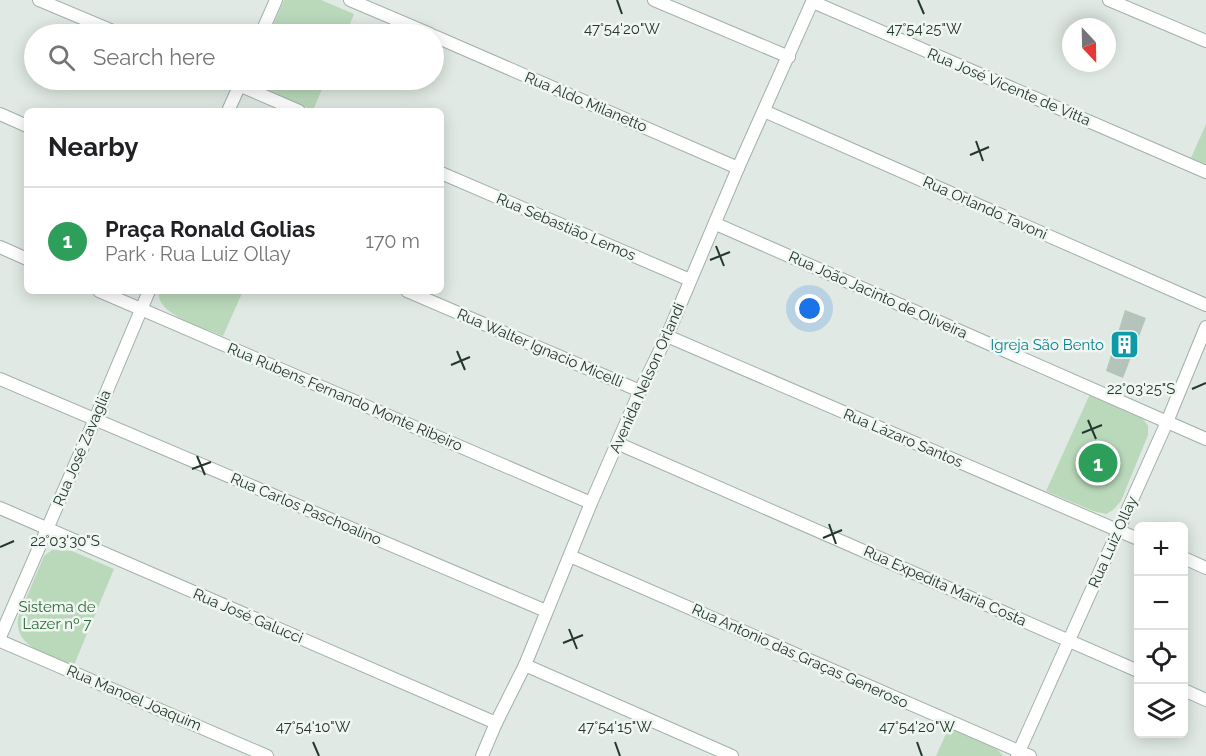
<!DOCTYPE html>
<meta charset="utf-8">
<style>
:root{--surface:#fff;--page:#f2f2f2;--text:#202124;--muted:#757577;--line:#e0e0e0;--accent:#e76460}
body{margin:0;font-family:Raleway,sans-serif;background:var(--page);color:var(--text)}
.controls{position:absolute;right:18px;bottom:18px;display:grid;overflow:hidden;border-radius:9px;box-shadow:0 3px 15px #0003}
.controls button{width:54px;height:54px;display:grid;place-items:center;padding:0;border:0;border-bottom:2px solid var(--line);background:var(--surface);color:var(--text);font:30px sans-serif}
.compass{position:absolute;left:1062px;top:18px;width:54px;height:54px;border-radius:50%;background:var(--surface);box-shadow:0 3px 15px #0003;rotate:158deg}
.you{position:absolute;left:810px;top:309px;width:21px;height:21px;margin:-15px;border:4px solid #fff;border-radius:50%;background:#1a73e8;box-shadow:0 0 0 9px #1a73e833}
.badge{display:grid;place-items:center;width:39px;height:39px;border-radius:50%;background:var(--accent);color:#fff;font-size:20px;font-weight:700}
.pin{position:absolute;translate:-50% -50%;border:3px solid #fff;box-shadow:0 2px 6px #0006}
.list{margin:0;padding:0;list-style:none}
h2{display:flex;justify-content:space-between;align-items:center;height:78px;margin:0;padding:0 24px;font-size:26px}
h2 small{font-size:20px;font-weight:400;color:var(--muted)}
.list li{display:grid;grid-template-columns:39px 1fr auto;gap:18px;align-items:center;box-sizing:border-box;height:108px;padding:0 24px;border-top:2px solid var(--line)}
.list b{display:block;font-size:22px;white-space:nowrap}
.list p{margin:0;font-size:20px;white-space:nowrap;color:var(--muted)}
.list em{font-size:20px;font-style:normal;color:var(--muted)}
.icon{flex:none;width:33px;height:33px;fill:none;stroke:currentColor;stroke-width:2;stroke-linecap:round;stroke-linejoin:round}
.map{position:relative;flex:none;width:1206px;height:756px;overflow:hidden}
.search{position:absolute;background:var(--surface);box-shadow:0 3px 15px #0003;left:24px;top:24px;width:420px;height:66px;display:flex;align-items:center;gap:15px;box-sizing:border-box;padding:0 21px;border-radius:33px;color:var(--muted);font-size:22px}
.panel{position:absolute;background:var(--surface);box-shadow:0 3px 15px #0003;left:24px;top:108px;width:420px;height:186px;border-radius:9px}
.map>svg:first-child{display:block}
</style>
<div class="map">
<svg width="1206" height="756" viewBox="0 0 1206 756">
<rect width="100%" height="100%" fill="#e0e9e3"/>
<g fill="#bad9bb">
<polygon points="284,0 321,0 354,14 346,34 269,34"/>
<polygon points="259,80 326,80 313,110 269,91"/>
<polygon points="1206,124 1206,164 1191,158"/>
<path d="M159,291H243L223,336C205,328 155,315 159,291Z"/>
<polygon points="1090,394 1143,419 1148,426 1148,435 1121,501 1113,510 1106,514 1093,511 1046,491"/>
<path d="M52,550L72,551L114,569L74,665C51,655 14,649 18,618L44,556Z"/>
<polygon points="949,727 997,749 1003,756 936,756"/>
</g>
<polygon fill="#b5c4bb" points="1125,310 1146,318 1123,378 1106,371"/>
<g fill="none" stroke-linecap="round" stroke-linejoin="round">
<defs>
<g id="minor">
<polyline points="39,0 120,34"/>
<polyline points="350,0 430,34"/>
<polyline points="654,0 789,57"/>
<polyline points="1109,0 1206,41"/>
<polyline points="813,2 1206,172"/>
<polyline points="261,34 276,0"/>
<polyline points="434,36 738,168"/>
<polyline points="227,80 299,111"/>
<polyline points="228,111 242,80"/>
<polyline points="764,111 1206,305"/>
<polyline points="0,114 27,126"/>
<polyline points="441,173 690,280"/>
<polyline points="716,224 1206,439"/>
<polyline points="0,247 27,259"/>
<polyline points="99,291 591,503"/>
<polyline points="407,291 640,391"/>
<polyline points="667,336 1138,539"/>
<polyline points="0,379 546,611"/>
<polyline points="619,444 1138,671"/>
<polyline points="0,508 496,723"/>
<polyline points="570,556 1030,756"/>
<polyline points="1184,558 1206,568"/>
<polyline points="0,637 95,419 149,291"/>
<polyline points="0,641 267,756"/>
<polyline points="525,665 732,756"/>
<polyline points="1184,690 1206,700"/>
<polyline points="482,756 496,723 525,665 591,503 640,391 667,336 738,168 813,0"/>
<polyline points="1017,756 1167,422 1206,327"/>
</g>
</defs>
<use href="#minor" stroke="#a3b0a9" stroke-width="14"/>
<use href="#minor" stroke="#fff" stroke-width="12"/>
</g>
<path fill="none" stroke="#22382d" stroke-width="2" d="M617,0L622,14M918,0L924,14M976,141L983,161M970,155L989,147M716,246L724,266M710,260L730,252M457,351L465,370M451,365L470,357M1192,389L1206,383M1088,420L1096,439M1082,433L1102,425M197,456L205,475M192,469L211,462M829,524L836,544M823,538L842,530M0,547L14,541M569,629L577,649M563,643L583,635M313,742L319,756M615,742L620,756M917,742L922,756"/>
<defs>
<symbol id="building-square" viewBox="-11 -11 22 22"><rect x="-9" y="-9" width="18" height="18" rx="4" fill="#0f9aa8" stroke="#f0f6f1"/><path d="M-4-6H4V6H1V3H-1V6H-4ZM-2.5-4.3h1.7v1.8h-1.7ZM.8-4.3h1.7v1.8H.8ZM-2.5-1h1.7V.8h-1.7ZM.8-1h1.7V.8H.8Z" fill="#fff"/></symbol>
</defs>
<g fill-rule="evenodd">
<use href="#building-square" x="1108" y="328" width="33" height="33"/>
</g>
<g text-anchor="middle" dominant-baseline="central" stroke-width="5" stroke-linejoin="round" paint-order="stroke">
<g font-size="15" fill="#22382d" stroke="#f0f6f1">
<text transform="translate(1009 87) rotate(23)">Rua José Vicente de Vitta</text>
<text transform="translate(586 102) rotate(23)">Rua Aldo Milanetto</text>
<text transform="translate(985 208) rotate(24)">Rua Orlando Tavoni</text>
<text transform="translate(566 227) rotate(23)">Rua Sebastião Lemos</text>
<text transform="translate(878 295) rotate(24)">Rua João Jacinto de Oliveira</text>
<text transform="translate(540 348) rotate(23)">Rua Walter Ignacio Micelli</text>
<text transform="translate(647 378) rotate(-66)">Avenida Nelson Orlandi</text>
<text transform="translate(345 397) rotate(23)">Rua Rubens Fernando Monte Ribeiro</text>
<text transform="translate(903 438) rotate(23)">Rua Lázaro Santos</text>
<text transform="translate(82 448) rotate(-67)">Rua José Zavaglia</text>
<text transform="translate(306 509) rotate(23)">Rua Carlos Paschoalino</text>
<text transform="translate(1113 542) rotate(-66)">Rua Luiz Ollay</text>
<text transform="translate(945 586) rotate(24)">Rua Expedita Maria Costa</text>
<text transform="translate(248 616) rotate(23)">Rua José Galucci</text>
<text transform="translate(800 656) rotate(24)">Rua Antonio das Graças Generoso</text>
<text transform="translate(134 698) rotate(23)">Rua Manoel Joaquim</text>
</g>
<g font-size="15" fill="#0d838f" stroke="#f0f6f1" text-anchor="end">
<text x="1104" y="345">Igreja São Bento</text>
</g>
<g font-size="15" fill="#2f6b39" stroke="#f0f6f1">
<text x="57" y="607">Sistema de<tspan x="57" dy="17">Lazer nº 7</tspan></text>
</g>
</g>
<g font-size="15" text-anchor="middle" fill="#22382d" stroke="#f0f6f1" stroke-width="5" stroke-linejoin="round" paint-order="stroke">
<text x="622" y="34">47°54'20"W</text>
<text x="924" y="34">47°54'25"W</text>
<text x="1141" y="394">22°03'25"S</text>
<text x="65" y="546">22°03'30"S</text>
<text x="313" y="732">47°54'10"W</text>
<text x="615" y="732">47°54'15"W</text>
<text x="917" y="732">47°54'20"W</text>
</g>
</svg>
<div class="controls">
<button>+</button>
<button>−</button>
<button><svg class="icon" aria-label="locate" viewBox="0 0 24 24"><circle cx="12" cy="12" r="6"/><path d="M12 2v4M12 18v4M2 12h4M18 12h4"/></svg></button>
<button><svg class="icon" aria-label="layers" viewBox="0 0 24 24"><path d="M12 4l9 5-9 5-9-5zM3 14l9 5 9-5"/></svg></button>
</div>
<svg class="compass" viewBox="-18 -18 36 36"><path d="M0-13l5 13h-10z" fill="#e53935"/><path d="M0 13l5-13h-10z" fill="#757577"/></svg>
<div class="you"></div>
<div class="pin badge" style="left:1098px;top:463px;background:#2e9e5b">1</div>
<div class="search"><svg class="icon" aria-label="search" viewBox="0 0 24 24"><circle cx="10" cy="10" r="6"/><path d="M15 15l6 6"/></svg>Search here</div>
<section class="panel">
<h2>Nearby<small></small></h2>
<ul class="list">
<li><span class="badge" style="background:#2e9e5b">1</span><div><b>Praça Ronald Golias</b><p>Park · Rua Luiz Ollay</p></div><em>170 m</em></li>
</ul>
</section>
</div>
